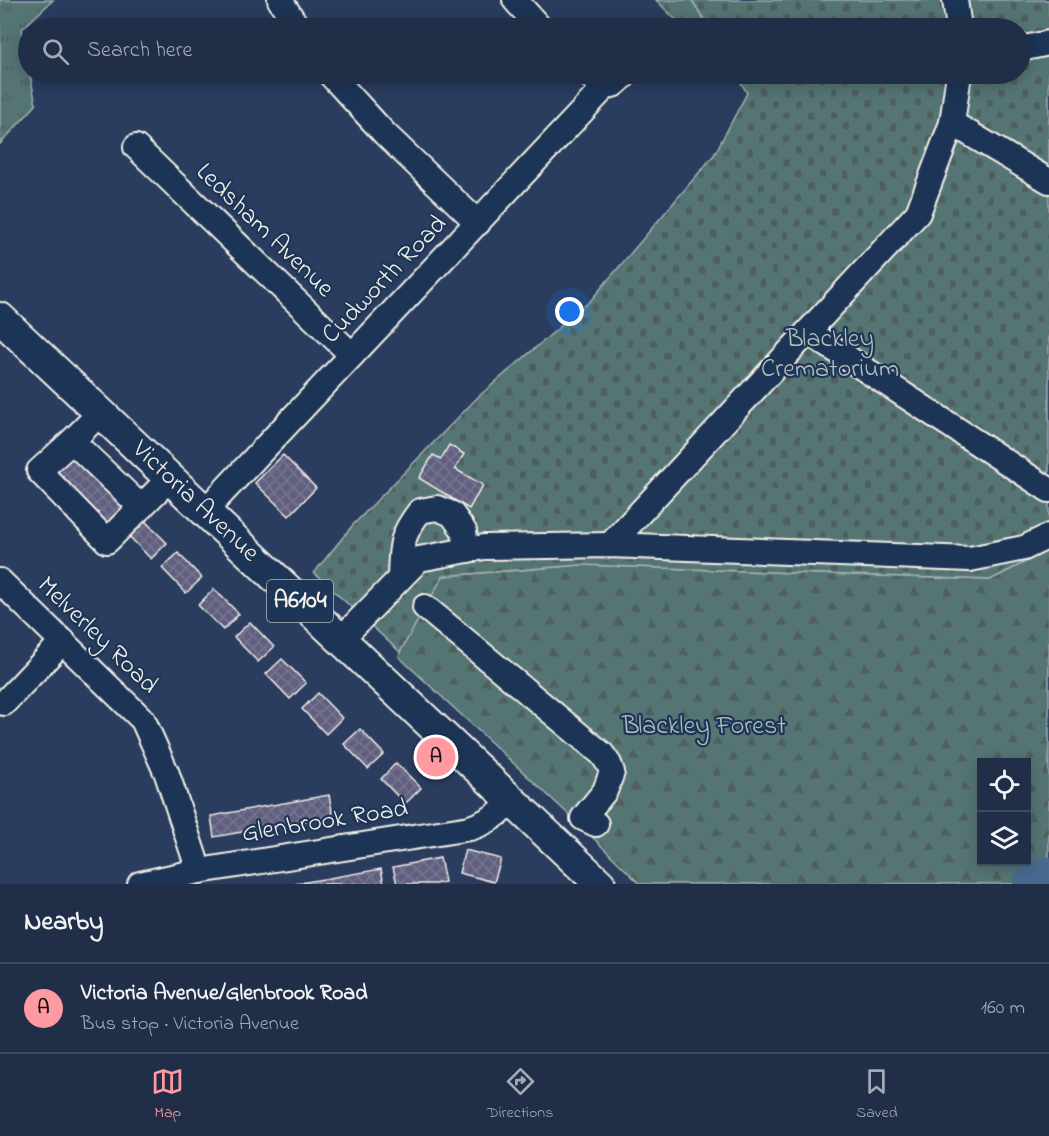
<!DOCTYPE html>
<meta charset="utf-8">
<style>
:root{--surface:#202e47;--page:#28364e;--text:#f1f3f6;--muted:#a2a8b4;--line:#3d4a60;--accent:#ff9aa2}
body{margin:0;font-family:"Indie Flower",sans-serif;background:var(--page);color:var(--text)}
.controls{position:absolute;right:18px;bottom:18px;display:grid;overflow:hidden;border-radius:0px;box-shadow:0 3px 15px #0003}
.controls button{width:54px;height:54px;display:grid;place-items:center;padding:0;border:0;border-bottom:2px solid var(--line);background:var(--surface);color:var(--text);font:30px sans-serif}
.you{position:absolute;left:570px;top:312px;width:21px;height:21px;margin:-15px;border:4px solid #fff;border-radius:50%;background:#1a73e8;box-shadow:0 0 0 9px #1a73e833}
.badge{display:grid;place-items:center;width:39px;height:39px;border-radius:50%;background:var(--accent);color:#111;font-size:20px;font-weight:700}
.pin{position:absolute;translate:-50% -50%;border:3px solid #fff;box-shadow:0 2px 6px #0006}
.list{margin:0;padding:0;list-style:none}
h2{display:flex;justify-content:space-between;align-items:center;height:78px;margin:0;padding:0 24px;font-size:26px}
h2 small{font-size:20px;font-weight:400;color:var(--muted)}
.list li{display:grid;grid-template-columns:39px 1fr auto;gap:18px;align-items:center;box-sizing:border-box;height:90px;padding:0 24px;border-top:2px solid var(--line)}
.list b{display:block;font-size:22px;white-space:nowrap}
.list p{margin:0;font-size:20px;white-space:nowrap;color:var(--muted)}
.list em{font-size:20px;font-style:normal;color:var(--muted)}
.icon{flex:none;width:33px;height:33px;fill:none;stroke:currentColor;stroke-width:2;stroke-linecap:round;stroke-linejoin:round}
.map{position:relative;flex:none;width:1049px;height:884px;overflow:hidden}
.search{position:absolute;background:var(--surface);box-shadow:0 3px 15px #0003;left:18px;right:18px;top:18px;height:66px;display:flex;align-items:center;gap:15px;box-sizing:border-box;padding:0 21px;border-radius:33px;color:var(--muted);font-size:22px}
.sheet{height:168px;background:var(--surface)}
nav{display:flex;justify-content:space-around;align-items:center;box-sizing:border-box;height:84px;border-top:2px solid var(--line);background:var(--surface);font-size:16px;color:var(--muted)}
nav a{display:grid;justify-items:center;gap:3px}
nav .on{color:var(--accent)}
.map>svg:first-child{display:block}
</style>
<div class="map">
<svg width="1049" height="884" viewBox="0 0 1049 884">
<defs>
<pattern id="grass-tufts" width="24" height="20" patternUnits="userSpaceOnUse" patternTransform="scale(1.5)"><rect width="24" height="20" fill="#557574"/><path d="M3 7l-1-3M5 7V3M7 7l1-3M15 17l-1-3M17 17v-4M19 17l1-3" fill="none" stroke="#4f5e5d"/></pattern>
<pattern id="forest-firs" width="22" height="20" patternUnits="userSpaceOnUse" patternTransform="scale(1.5)"><rect width="22" height="20" fill="#557574"/><path d="M5 1l3.5 6h-7zM16 11l3.5 6h-7z" fill="#4f5e5d"/></pattern>
<pattern id="cemetery-stones" width="16" height="16" patternUnits="userSpaceOnUse" patternTransform="scale(1.5)"><rect width="16" height="16" fill="#557574"/><path d="M2 7V4a2 2 0 0 1 4 0v3zM10 15v-3a2 2 0 0 1 4 0v3z" fill="#4f5e5d"/></pattern>
<pattern id="building-cross-hatch" width="8" height="8" patternUnits="userSpaceOnUse" patternTransform="scale(1.5)"><rect width="8" height="8" fill="#605e7f"/><path d="M0 0l8 8M0 8l8-8" fill="none" stroke="#777691"/></pattern>
</defs>
<rect width="100%" height="100%" fill="#2a3d5f"/>
<filter id="ink" filterUnits="userSpaceOnUse"><feTurbulence type="fractalNoise" baseFrequency=".0167" numOctaves="2"/><feDisplacementMap in="SourceGraphic" scale="12" xChannelSelector="R" yChannelSelector="G"/><feConvolveMatrix kernelMatrix="1 2 1 2 8 2 1 2 1" color-interpolation-filters="sRGB"/></filter>
<g filter="url(#ink)">
<polygon fill="url(#grass-tufts)" stroke="#a4b3ae" stroke-width="1.5" points="0,0 53,0 22,29 28,63 28,74 30,74 36,105 0,144"/>
<g fill="url(#forest-firs)" stroke="#a4b3ae" stroke-width="1.5" fill-rule="evenodd">
<polygon points="656,0 692,0 709,28 684,28"/>
<path d="M1049,550V884H640L579,824L399,657L400,652L443,576L581,565L990,580ZM982,762H1026V862H982Z"/>
</g>
<polygon fill="url(#cemetery-stones)" stroke="#a4b3ae" stroke-width="1.5" points="692,0 1049,0 1049,550 990,580 581,565 443,576 400,652 314,573 352,526 479,396 591,300 714,155 747,93 736,74 1020,74 1020,28 709,28"/>
<g fill="none" stroke-linecap="round" stroke-linejoin="round">
<polyline stroke="#496a8f" stroke-width="34" points="1030,884 1049,874"/>
</g>
<g fill="url(#building-cross-hatch)" stroke="#f4f1e8" stroke-width="1.5">
<polygon points="449,445 464,454 455,469 483,485 469,509 419,478 433,455 441,459"/>
<polygon points="70,452 129,512 105,536 43,472"/>
<polygon points="283,455 316,488 289,516 255,483"/>
<polygon points="142,518 167,543 151,559 127,534"/>
<polygon points="178,553 202,578 186,593 162,568"/>
<polygon points="214,589 239,614 223,630 198,605"/>
<polygon points="250,622 274,647 258,662 234,637"/>
<polygon points="282,659 306,683 290,699 266,674"/>
<polygon points="318,693 342,718 326,734 302,709"/>
<polygon points="360,729 384,754 368,769 344,744"/>
<polygon points="396,763 421,788 405,804 381,779"/>
<polygon points="329,795 333,816 214,837 211,816"/>
<polygon points="465,850 501,859 494,882 459,873"/>
<polygon points="440,858 445,882 435,884 397,884 393,867"/>
<polygon points="381,869 384,884 295,884"/>
</g>
<g fill="none" stroke-linecap="round" stroke-linejoin="round">
<defs>
<g id="minor">
<polyline points="280,0 298,28"/>
<polyline points="515,0 540,28"/>
<polyline points="955,0 959,28"/>
<polyline points="1020,49 1049,43"/>
<polyline points="330,74 385,134 478,223"/>
<polyline points="588,74 605,87"/>
<polyline points="605,87 615,84 626,74"/>
<polyline points="952,123 1049,181"/>
<polyline points="136,147 352,355"/>
<polyline points="808,332 1049,490"/>
<polyline points="100,413 72,441 39,471 107,541 170,478"/>
<polyline points="72,441 141,507"/>
<polyline points="205,511 605,87"/>
<polyline points="610,545 918,213 952,123 959,74"/>
<path d="M400,578C401,547 400,536 420,511L437,508L452,514L464,531L466,550"/>
<polyline points="0,581 143,720 167,774 199,871"/>
<polyline points="425,607 602,754 609,764 612,772 605,791 583,818 596,824"/>
<polyline points="341,639 419,559 484,547 610,545 970,559 1024,548 1049,536"/>
<polyline points="4,703 63,641"/>
<path d="M140,884L199,871L470,828C488,822 499,814 512,801"/>
</g>
<g id="major">
<path id="s1" d="M0,318L600,884"/>
</g>
</defs>
<use href="#minor" stroke="#f4f1e8" stroke-width="28"/>
<use href="#major" stroke="#f4f1e8" stroke-width="34"/>
<use href="#minor" stroke="#1d3557" stroke-width="24"/>
<use href="#major" stroke="#1d3557" stroke-width="30"/>
</g>
</g>
<g text-anchor="middle" dominant-baseline="central" stroke-width="4.5" stroke-linejoin="round" paint-order="stroke">
<rect fill="#1d3557" stroke="#b4b9bc" stroke-width="1.5" x="267" y="580" width="66" height="42" rx="4.5"/>
<g font-size="24" font-weight="bold" fill="#f4f1e8">
<text x="300" y="601">A6104</text>
</g>
<g font-size="26" fill="#f4f1e8" stroke="#1d3557">
<text transform="translate(264 231) rotate(44)">Ledsham Avenue</text>
<text transform="translate(385 280) rotate(-46)">Cudworth Road</text>
<text stroke="none"><textPath href="#s1" startOffset="268">Victoria Avenue</textPath></text>
<text transform="translate(97 636) rotate(44)">Melverley Road</text>
<text transform="translate(325 822) rotate(-9)">Glenbrook Road</text>
</g>
<g font-size="26" fill="#b4bfba" stroke="#1d3557">
<text x="830" y="340">Blackley<tspan x="830" dy="30">Crematorium</tspan></text>
<text x="704" y="727">Blackley Forest</text>
</g>
</g>
</svg>
<div class="controls">
<button><svg class="icon" aria-label="locate" viewBox="0 0 24 24"><circle cx="12" cy="12" r="6"/><path d="M12 2v4M12 18v4M2 12h4M18 12h4"/></svg></button>
<button><svg class="icon" aria-label="layers" viewBox="0 0 24 24"><path d="M12 4l9 5-9 5-9-5zM3 14l9 5 9-5"/></svg></button>
</div>
<div class="you"></div>
<div class="pin badge" style="left:436px;top:757px">A</div>
<div class="search"><svg class="icon" aria-label="search" viewBox="0 0 24 24"><circle cx="10" cy="10" r="6"/><path d="M15 15l6 6"/></svg>Search here</div>
</div>
<section class="sheet">
<h2>Nearby<small></small></h2>
<ul class="list">
<li><span class="badge">A</span><div><b>Victoria Avenue/Glenbrook Road</b><p>Bus stop · Victoria Avenue</p></div><em>160 m</em></li>
</ul>
</section>
<nav>
<a class="on"><svg class="icon" aria-label="map" viewBox="0 0 24 24"><path d="M3 6l6-2 6 2 6-2v14l-6 2-6-2-6 2zM9 4v14M15 6v14"/></svg>Map</a>
<a><svg class="icon" aria-label="directions" viewBox="0 0 24 24"><path d="M12 3l9 9-9 9-9-9zM9 14v-3h6M13 9l2 2-2 2"/></svg>Directions</a>
<a><svg class="icon" aria-label="saved" viewBox="0 0 24 24"><path d="M7 4h10v16l-5-4-5 4z"/></svg>Saved</a>
</nav>
